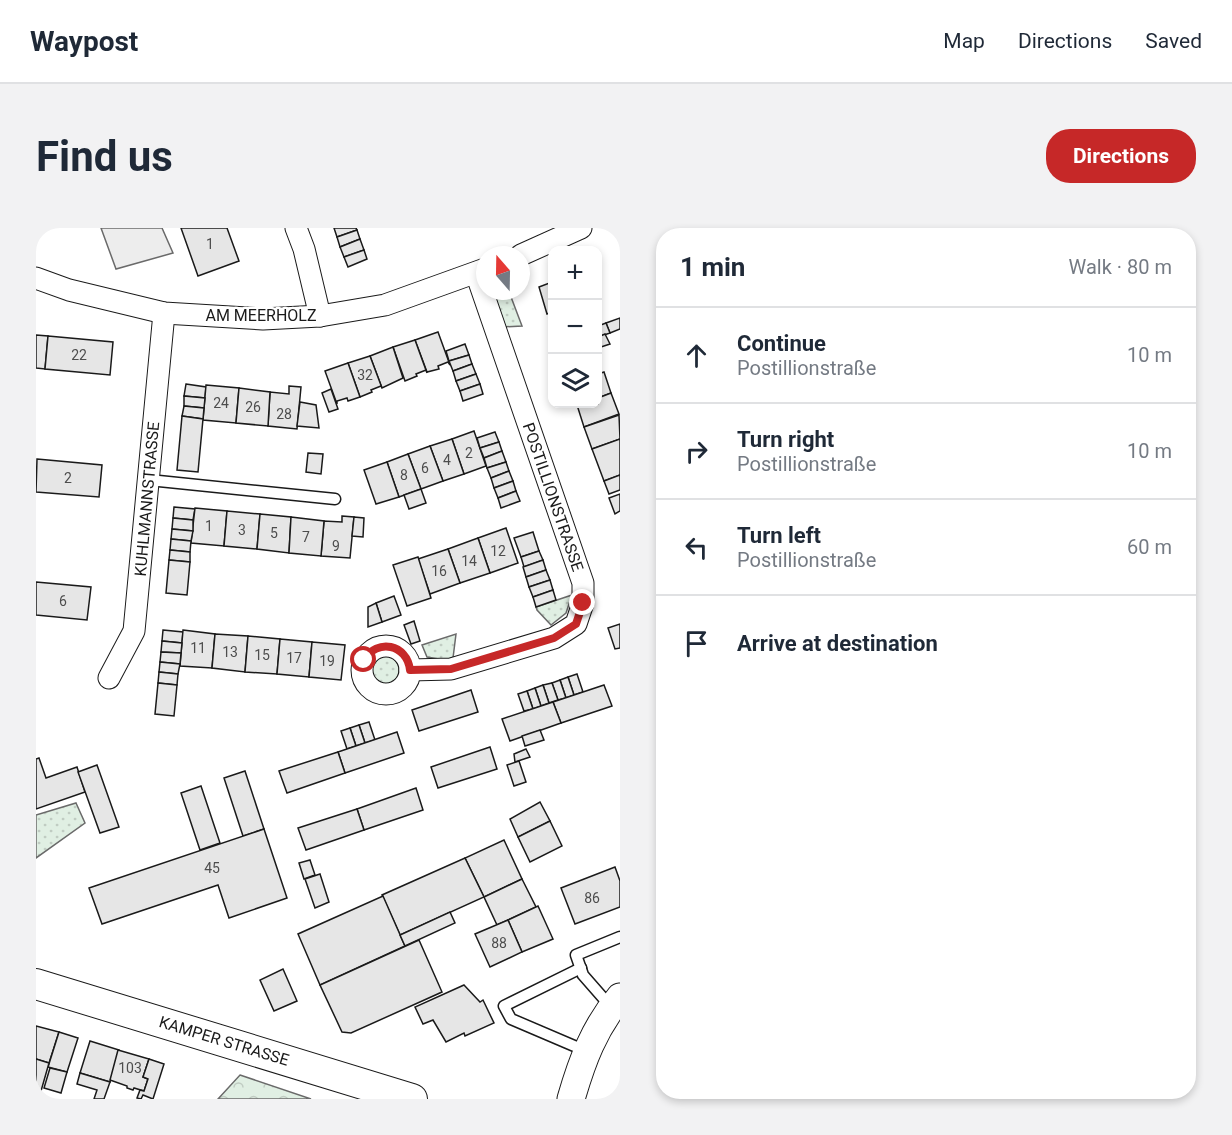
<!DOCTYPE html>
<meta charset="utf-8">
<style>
:root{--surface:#fff;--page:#f2f2f3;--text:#1f2937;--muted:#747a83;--line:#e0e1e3;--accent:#c62828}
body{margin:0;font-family:Roboto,sans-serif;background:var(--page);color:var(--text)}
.controls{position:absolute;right:18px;top:18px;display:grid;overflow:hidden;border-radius:12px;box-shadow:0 3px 9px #0003}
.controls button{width:54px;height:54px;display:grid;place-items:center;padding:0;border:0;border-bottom:2px solid var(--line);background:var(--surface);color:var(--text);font:30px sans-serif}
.compass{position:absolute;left:440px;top:18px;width:54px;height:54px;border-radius:50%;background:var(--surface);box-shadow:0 3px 9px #0003;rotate:340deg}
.stop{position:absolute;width:18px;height:18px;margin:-14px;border:4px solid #c62828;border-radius:50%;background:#fff}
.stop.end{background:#c62828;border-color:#fff;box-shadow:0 2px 6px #0008}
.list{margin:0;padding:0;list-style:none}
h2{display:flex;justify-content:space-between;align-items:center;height:78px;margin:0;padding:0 24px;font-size:26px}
h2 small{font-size:20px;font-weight:400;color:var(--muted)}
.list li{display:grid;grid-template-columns:39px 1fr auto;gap:18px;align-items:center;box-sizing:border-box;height:96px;padding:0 24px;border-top:2px solid var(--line)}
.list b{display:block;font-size:22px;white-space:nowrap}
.list p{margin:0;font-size:20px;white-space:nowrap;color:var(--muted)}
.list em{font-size:20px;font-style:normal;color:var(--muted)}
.icon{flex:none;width:33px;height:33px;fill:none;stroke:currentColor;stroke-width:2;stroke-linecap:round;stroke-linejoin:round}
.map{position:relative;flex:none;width:584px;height:871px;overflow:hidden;border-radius:24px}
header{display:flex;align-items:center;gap:36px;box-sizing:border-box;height:84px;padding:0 30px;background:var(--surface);border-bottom:2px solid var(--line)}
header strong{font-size:28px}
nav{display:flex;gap:33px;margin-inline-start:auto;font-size:21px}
.intro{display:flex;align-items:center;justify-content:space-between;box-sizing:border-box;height:144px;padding:0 36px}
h1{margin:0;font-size:42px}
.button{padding:15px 27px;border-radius:24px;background:var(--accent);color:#fff;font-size:21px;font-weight:700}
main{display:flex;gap:36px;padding:0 36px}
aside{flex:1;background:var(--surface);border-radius:24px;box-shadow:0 3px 9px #0003}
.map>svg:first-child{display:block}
</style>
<header>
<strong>Waypost</strong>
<nav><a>Map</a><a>Directions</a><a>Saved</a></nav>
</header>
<div class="intro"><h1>Find us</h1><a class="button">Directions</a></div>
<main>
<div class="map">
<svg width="584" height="871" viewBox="0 0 584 871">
<defs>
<pattern id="grass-dots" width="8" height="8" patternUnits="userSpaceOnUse" patternTransform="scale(1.5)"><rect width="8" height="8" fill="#e0efe3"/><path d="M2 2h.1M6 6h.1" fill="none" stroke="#c0ccc2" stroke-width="1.8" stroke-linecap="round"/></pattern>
<pattern id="forest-crowns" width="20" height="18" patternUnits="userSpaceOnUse" patternTransform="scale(1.5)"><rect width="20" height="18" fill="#e0efe3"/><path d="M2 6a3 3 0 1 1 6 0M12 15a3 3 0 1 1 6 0" fill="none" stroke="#c0ccc2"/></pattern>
</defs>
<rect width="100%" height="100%" fill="#fff"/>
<g fill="url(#grass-dots)" stroke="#6a6a6a" stroke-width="1.5">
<polygon points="461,67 475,69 486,98 466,99 460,77"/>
<polygon points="536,367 530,385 515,397 501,382 500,379"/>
<polygon points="420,406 417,430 409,432 391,429 386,417"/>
<circle cx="348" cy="442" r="15"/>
<polygon points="40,575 49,595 0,630 0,587"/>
</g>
<polygon fill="url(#forest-crowns)" stroke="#6a6a6a" stroke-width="1.5" points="204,847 275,871 182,871"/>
<polygon fill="#ededed" stroke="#6a6a6a" stroke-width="1.5" points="65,0 126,0 137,25 80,41"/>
<g fill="#e6e6e6" stroke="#1a1a1a" stroke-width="1.5">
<polygon points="145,0 191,0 203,33 162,48"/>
<polygon points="298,0 320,0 321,2 301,9"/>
<polygon points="321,2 324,11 304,19 301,9"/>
<polygon points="324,11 328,22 308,29 304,19"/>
<polygon points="328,22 331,31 312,39 308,29"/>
<polygon points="516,54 516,84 511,86 503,59"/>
<polygon points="584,90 584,101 574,105 570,95"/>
<polygon points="570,95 574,105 562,109 562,98"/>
<polygon points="402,104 414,137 412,134 402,138 403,141 391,144 379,112"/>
<polygon points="569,106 574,116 562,120 562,109"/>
<polygon points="0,107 12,108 9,141 0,140"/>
<polygon points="12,108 77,114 74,147 9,141"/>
<polygon points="379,112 391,145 390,142 380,146 381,148 369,153 357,119"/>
<polygon points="429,116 433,127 413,133 410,123"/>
<polygon points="357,119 367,150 346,160 334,128"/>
<polygon points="433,127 436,136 417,143 413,133"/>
<polygon points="334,128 346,160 345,158 335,162 336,164 324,169 312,135"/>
<polygon points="312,135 324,169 312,173 311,170 301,173 301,176 289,143"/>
<polygon points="436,136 440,146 420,153 417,143"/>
<polygon points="568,144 575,165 562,170 562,146"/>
<polygon points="440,146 444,156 424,163 420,153"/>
<polygon points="150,156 170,159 169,170 148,168"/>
<polygon points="444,156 447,166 427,173 424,163"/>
<polygon points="170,157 203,160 200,195 167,192"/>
<polygon points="253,158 265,159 261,201 232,198 234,164 253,166"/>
<polygon points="203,160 234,164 232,198 200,195"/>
<polygon points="295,161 302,181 293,184 286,165"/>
<polygon points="575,165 583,186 548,199 541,177 562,176 562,170"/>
<polygon points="148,168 169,170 168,180 148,178"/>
<polygon points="264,174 280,177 283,200 261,198"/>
<polygon points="148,178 168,180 167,191 146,188"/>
<polygon points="583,187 584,211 556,221 548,199"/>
<polygon points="146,188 167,191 162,244 141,242"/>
<polygon points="438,203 450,238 428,246 416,211"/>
<polygon points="459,204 463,214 444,220 441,210"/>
<polygon points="416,211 428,246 407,253 394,218"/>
<polygon points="584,211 584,247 568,253 556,221"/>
<polygon points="463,214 466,223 448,230 444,220"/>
<polygon points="394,218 407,253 385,261 372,226"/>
<polygon points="466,223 470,234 451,240 448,230"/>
<polygon points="272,225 287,226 285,246 270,244"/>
<polygon points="372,226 385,261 363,269 351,234"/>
<polygon points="1,231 66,237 63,269 0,264"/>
<polygon points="351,234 363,269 340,276 328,242"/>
<polygon points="470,234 473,243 455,250 451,240"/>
<polygon points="473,243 477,253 458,260 455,250"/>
<polygon points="584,247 584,262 573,266 568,253"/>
<polygon points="477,253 480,263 462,270 458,260"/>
<polygon points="385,261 390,275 373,281 368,267"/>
<polygon points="480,263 484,273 465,280 462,270"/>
<polygon points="584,266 584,283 579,286 573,270"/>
<polygon points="138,279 159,281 157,292 137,290"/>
<polygon points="159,280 191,283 188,318 155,315"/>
<polygon points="191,283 224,286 221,321 188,318"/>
<polygon points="224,286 255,289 253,325 221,321"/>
<polygon points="306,288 318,289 314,330 285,328 288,293 306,294"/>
<polygon points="255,289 288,293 285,328 253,325"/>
<polygon points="318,289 328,290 327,309 316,308"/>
<polygon points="137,290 157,292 157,303 136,301"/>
<polygon points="470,300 482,335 454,345 442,310"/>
<polygon points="136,301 157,303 155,313 135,311"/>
<polygon points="497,304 503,323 485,329 478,310"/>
<polygon points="442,310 454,345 424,355 412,321"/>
<polygon points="135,311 155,313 154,324 134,322"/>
<polygon points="412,321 424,355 394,366 382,331"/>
<polygon points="134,322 154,324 154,334 133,332"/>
<polygon points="503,323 507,332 488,339 485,329"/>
<polygon points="382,329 395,370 371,378 357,337"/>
<polygon points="133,332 154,334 151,367 130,365"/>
<polygon points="507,332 510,342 490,349 487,339"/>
<polygon points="510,342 514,352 493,359 490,349"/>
<polygon points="514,352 517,362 497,369 493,359"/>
<polygon points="0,354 55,359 51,392 0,387"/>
<polygon points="517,362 520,372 500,379 497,369"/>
<polygon points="358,368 365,387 346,394 340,375"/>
<polygon points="340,375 346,394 332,399 332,379"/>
<polygon points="378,393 384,413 375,416 368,397"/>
<polygon points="584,396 584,420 579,421 572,400"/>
<polygon points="127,402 147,404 146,415 126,413"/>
<polygon points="147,402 179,406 176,440 144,438"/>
<polygon points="179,406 212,408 209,444 176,440"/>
<polygon points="212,408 244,411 241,446 209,444"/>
<polygon points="244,411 276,414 273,449 241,446"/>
<polygon points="126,413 146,415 145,425 125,424"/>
<polygon points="276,414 309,417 305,452 273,449"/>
<polygon points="125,424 145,425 144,436 124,434"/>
<polygon points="124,434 144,436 142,446 123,444"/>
<polygon points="123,444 142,446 141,457 122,455"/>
<polygon points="541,446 547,464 538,467 532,449"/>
<polygon points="532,449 538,467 530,470 524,452"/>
<polygon points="524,452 530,470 522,472 516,455"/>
<polygon points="122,455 141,457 138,488 119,486"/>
<polygon points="516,455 522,472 513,475 507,457"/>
<polygon points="507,457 513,475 505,478 499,460"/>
<polygon points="568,457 576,478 525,495 517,474"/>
<polygon points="499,460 505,478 497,481 491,463"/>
<polygon points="435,462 442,484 383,503 376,482"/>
<polygon points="491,463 497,481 488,483 482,466"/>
<polygon points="517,474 525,495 474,513 466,491"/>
<polygon points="333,494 339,512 329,515 323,497"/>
<polygon points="323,497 329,515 320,518 314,500"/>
<polygon points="314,500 320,518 311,521 305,503"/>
<polygon points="504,502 508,512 489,518 486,508"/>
<polygon points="361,504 368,525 309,545 302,524"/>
<polygon points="454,519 461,541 402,560 395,539"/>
<polygon points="490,521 494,529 479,534 478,526"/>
<polygon points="302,524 309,545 251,565 243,543"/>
<polygon points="3,530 10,550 41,539 49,564 0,581 0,531"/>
<polygon points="483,533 490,554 478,558 471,537"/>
<polygon points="61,537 83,599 64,605 42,544"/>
<polygon points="209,543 228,601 207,608 188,550"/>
<polygon points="165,558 184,615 164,622 145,565"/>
<polygon points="380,560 387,582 328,602 321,581"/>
<polygon points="504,574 514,593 482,609 474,591"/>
<polygon points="321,581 328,602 270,622 262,600"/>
<polygon points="514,593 526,618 494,634 482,609"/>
<polygon points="228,601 251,670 193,690 182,657 66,696 53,660"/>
<polygon points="468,612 486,651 448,669 429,630"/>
<polygon points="429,630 448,669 364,707 346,667"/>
<polygon points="274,632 279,647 268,651 263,635"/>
<polygon points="579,639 584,653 584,679 539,696 525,660"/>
<polygon points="284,646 293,674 279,680 269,651"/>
<polygon points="486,651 500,679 461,697 448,669"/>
<polygon points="347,668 369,718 284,757 262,706"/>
<polygon points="502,678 517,711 486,724 472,692"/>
<polygon points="414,684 419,695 369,718 364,707"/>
<polygon points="472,692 486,724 454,739 439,706"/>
<polygon points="383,712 406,764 315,805 306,804 284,757"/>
<polygon points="247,741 261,773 238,783 224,752"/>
<polygon points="428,757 444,774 447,772 458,795 429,808 428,805 410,814 397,792 387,796 379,779"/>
<polygon points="0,798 23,804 13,835 0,831"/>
<polygon points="23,804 42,810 31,844 12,839"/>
<polygon points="54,813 83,822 74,854 44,845"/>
<polygon points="82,822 113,831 107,849 112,851 108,863 98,860 97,862 91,860 91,858 74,852"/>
<polygon points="0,831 13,835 3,870 0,869"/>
<polygon points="113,831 128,836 117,871 107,867 105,871 101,870 104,862 108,863 112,851 107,849"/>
<polygon points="14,840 31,844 25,865 8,860"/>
<polygon points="44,845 74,854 68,871 58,871 61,862 41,856"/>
</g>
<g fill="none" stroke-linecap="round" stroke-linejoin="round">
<defs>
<g id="service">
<polyline points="113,252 299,271"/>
<polyline points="545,740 468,778 475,791 550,823"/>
<polyline points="575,779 547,747 540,727 584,709"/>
</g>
<g id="minor">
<polyline points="260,0 268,21 284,88"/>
<polyline points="485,27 545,0"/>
<polyline points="0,50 33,62 128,85 227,91 284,88 349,77 449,41"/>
<circle cx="350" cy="442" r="24"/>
<polyline points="374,442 415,441 518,410 540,396 547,375 547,355 440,45"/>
<polyline points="73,450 98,403 128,85"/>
</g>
<path id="tertiary" d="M535,871C546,833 558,800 584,769"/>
<polyline id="secondary" points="0,756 376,871"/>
</defs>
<use href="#service" stroke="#1a1a1a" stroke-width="13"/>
<use href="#minor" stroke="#1a1a1a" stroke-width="23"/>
<use href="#tertiary" stroke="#1a1a1a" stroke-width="29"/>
<use href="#secondary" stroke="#1a1a1a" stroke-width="32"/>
<use href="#service" stroke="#fff" stroke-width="10"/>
<use href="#minor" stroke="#fff" stroke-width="21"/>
<use href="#tertiary" stroke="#fff" stroke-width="27"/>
<use href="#secondary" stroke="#fff" stroke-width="30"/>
</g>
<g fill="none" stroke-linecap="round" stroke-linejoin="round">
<path stroke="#c62828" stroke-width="8" d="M328,432C341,410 371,416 374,442L415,441L518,410L540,396L547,375"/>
</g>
<g text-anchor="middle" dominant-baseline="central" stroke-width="4.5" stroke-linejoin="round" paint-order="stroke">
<g font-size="14" fill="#4d4d4d">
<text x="174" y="16">1</text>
<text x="43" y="127">22</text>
<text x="329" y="147">32</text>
<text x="185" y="175">24</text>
<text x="217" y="179">26</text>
<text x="248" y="186">28</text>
<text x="433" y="225">2</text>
<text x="411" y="232">4</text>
<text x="389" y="240">6</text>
<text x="368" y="247">8</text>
<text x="32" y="250">2</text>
<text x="173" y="298">1</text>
<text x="206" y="302">3</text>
<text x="238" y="305">5</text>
<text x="270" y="309">7</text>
<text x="300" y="318">9</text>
<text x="462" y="323">12</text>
<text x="433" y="333">14</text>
<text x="403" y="343">16</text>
<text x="27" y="373">6</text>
<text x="162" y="420">11</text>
<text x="194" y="424">13</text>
<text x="226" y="427">15</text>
<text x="258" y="430">17</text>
<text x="291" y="433">19</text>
<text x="176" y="640">45</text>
<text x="556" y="670">86</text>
<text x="463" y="715">88</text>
<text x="94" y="840">103</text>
</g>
<g font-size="16" fill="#1a1a1a" stroke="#fff">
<text x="225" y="87">AM MEERHOLZ</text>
<text transform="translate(517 269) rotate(71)">POSTILLIONSTRASSE</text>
<text transform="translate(111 271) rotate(-85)">KUHLMANNSTRASSE</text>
<text transform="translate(188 813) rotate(17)">KAMPER STRASSE</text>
</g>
</g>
</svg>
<div class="controls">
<button>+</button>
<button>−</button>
<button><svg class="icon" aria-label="layers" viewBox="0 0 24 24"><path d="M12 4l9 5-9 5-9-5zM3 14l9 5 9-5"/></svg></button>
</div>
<svg class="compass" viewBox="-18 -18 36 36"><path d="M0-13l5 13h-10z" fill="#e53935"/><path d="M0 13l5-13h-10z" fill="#747a83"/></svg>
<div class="stop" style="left:328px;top:432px"></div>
<div class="stop end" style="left:547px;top:375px"></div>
</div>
<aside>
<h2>1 min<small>Walk · 80 m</small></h2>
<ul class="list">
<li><svg class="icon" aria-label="ahead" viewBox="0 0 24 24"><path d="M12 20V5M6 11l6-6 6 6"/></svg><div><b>Continue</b><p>Postillionstraße</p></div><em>10 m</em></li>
<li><svg class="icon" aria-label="right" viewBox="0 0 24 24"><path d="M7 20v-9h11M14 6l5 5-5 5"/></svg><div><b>Turn right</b><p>Postillionstraße</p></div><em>10 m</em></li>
<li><svg class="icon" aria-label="left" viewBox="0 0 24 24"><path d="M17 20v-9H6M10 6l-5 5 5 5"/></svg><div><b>Turn left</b><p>Postillionstraße</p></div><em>60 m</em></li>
<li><svg class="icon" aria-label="arrive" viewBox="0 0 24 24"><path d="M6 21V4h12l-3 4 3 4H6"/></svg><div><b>Arrive at destination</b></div></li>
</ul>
</aside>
</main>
